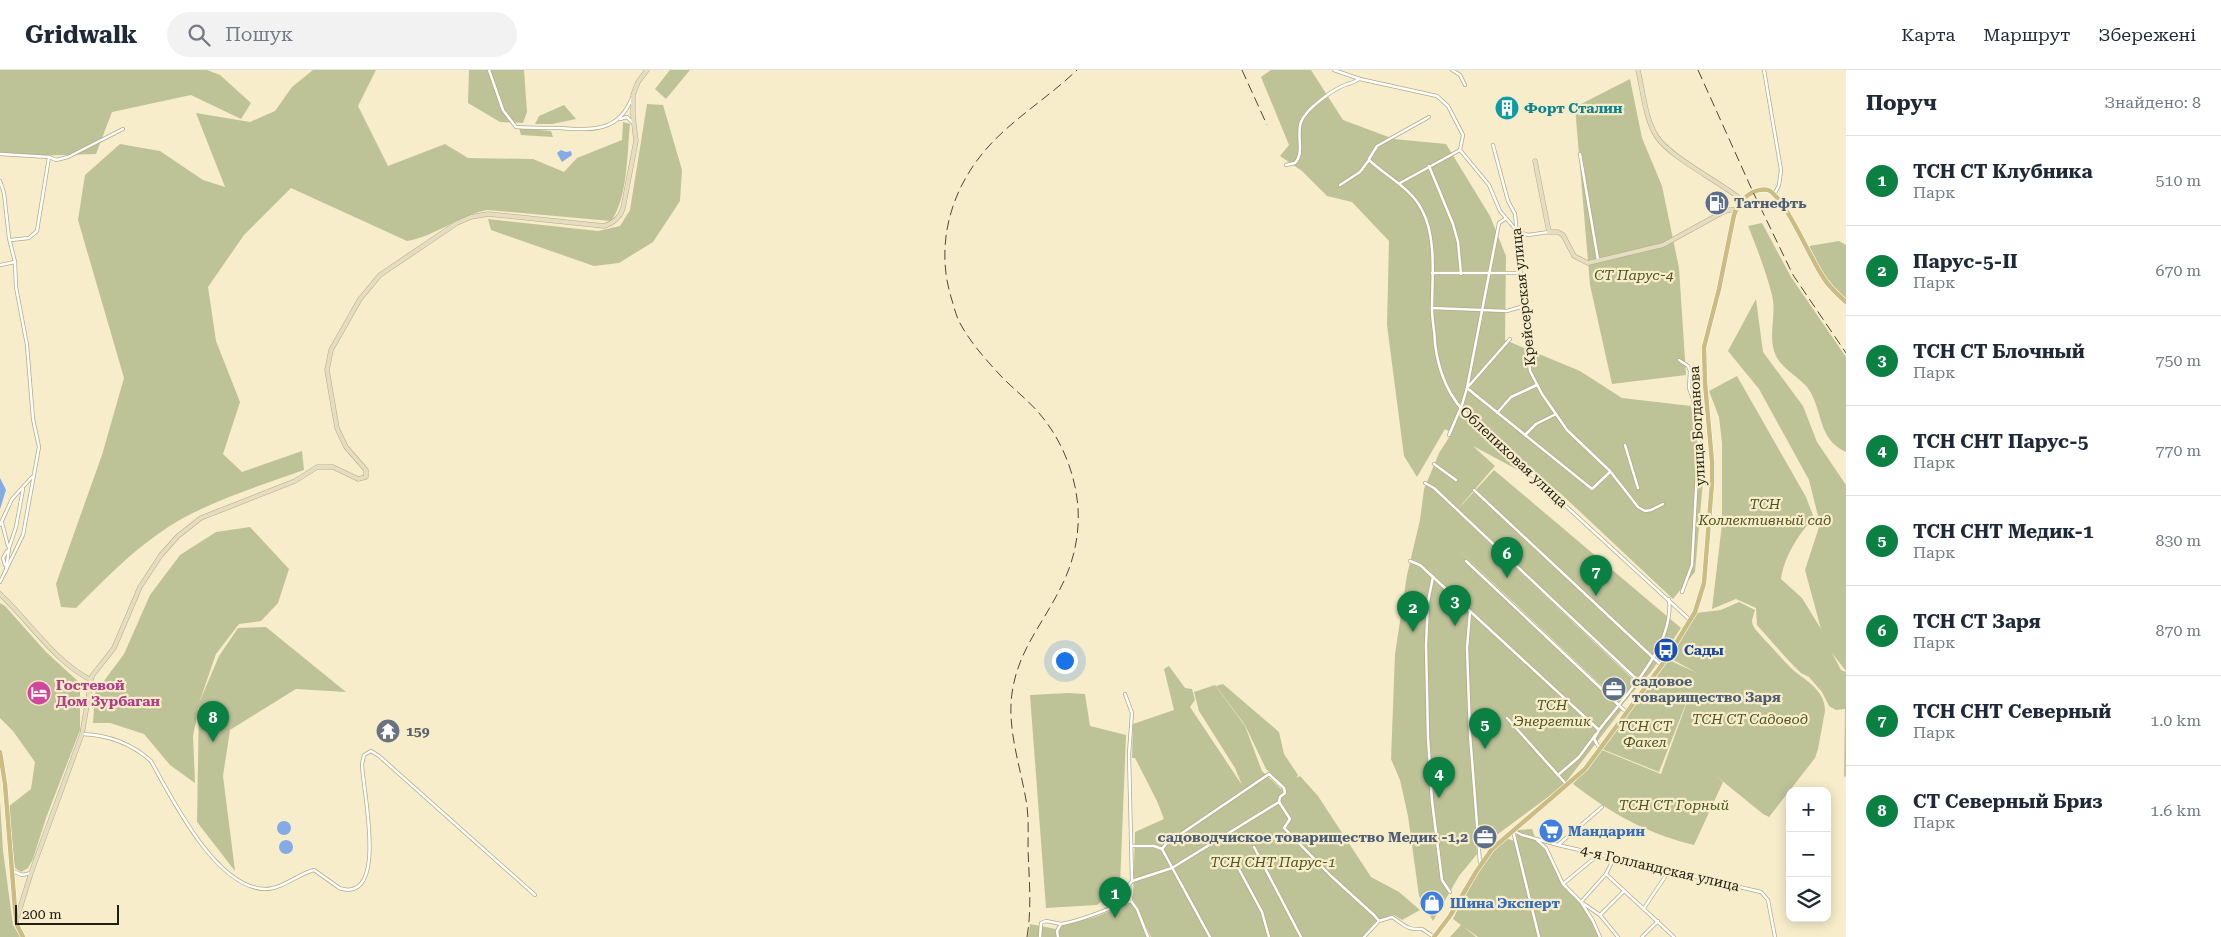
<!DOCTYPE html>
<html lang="uk">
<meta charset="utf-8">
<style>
:root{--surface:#fff;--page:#f2f2f3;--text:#1f2937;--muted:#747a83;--line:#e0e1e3;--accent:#0b8043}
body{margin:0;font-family:"Roboto Serif",serif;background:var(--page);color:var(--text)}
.controls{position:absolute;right:15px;bottom:15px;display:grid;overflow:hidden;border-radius:10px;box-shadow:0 2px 12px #0003}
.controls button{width:45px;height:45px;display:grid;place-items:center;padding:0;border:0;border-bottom:1px solid var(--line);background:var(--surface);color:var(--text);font:25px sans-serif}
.scale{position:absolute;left:15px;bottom:12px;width:104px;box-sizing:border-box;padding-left:5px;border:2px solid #211d11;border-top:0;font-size:14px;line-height:18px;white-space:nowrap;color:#211d11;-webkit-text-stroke:4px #f7edca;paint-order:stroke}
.you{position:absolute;left:1064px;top:590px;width:18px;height:18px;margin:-12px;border:4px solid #fff;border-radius:50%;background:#1a73e8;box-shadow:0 0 0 8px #1a73e833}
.badge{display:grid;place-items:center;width:32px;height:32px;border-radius:50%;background:var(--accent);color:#fff;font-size:16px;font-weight:700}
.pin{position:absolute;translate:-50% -41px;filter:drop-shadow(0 1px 2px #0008)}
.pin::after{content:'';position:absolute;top:26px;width:18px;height:15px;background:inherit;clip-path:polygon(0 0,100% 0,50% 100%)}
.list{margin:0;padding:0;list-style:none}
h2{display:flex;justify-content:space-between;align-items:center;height:65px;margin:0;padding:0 20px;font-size:21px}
h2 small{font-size:16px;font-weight:400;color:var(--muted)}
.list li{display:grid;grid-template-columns:32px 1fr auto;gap:15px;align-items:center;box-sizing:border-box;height:90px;padding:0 20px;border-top:1px solid var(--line)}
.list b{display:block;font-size:19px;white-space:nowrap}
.list p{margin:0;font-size:16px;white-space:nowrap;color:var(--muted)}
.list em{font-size:16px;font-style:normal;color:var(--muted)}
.icon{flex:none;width:28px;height:28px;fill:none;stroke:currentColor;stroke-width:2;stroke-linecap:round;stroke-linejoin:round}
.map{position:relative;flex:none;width:1846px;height:867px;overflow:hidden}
header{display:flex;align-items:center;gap:30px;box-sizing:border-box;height:70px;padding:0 25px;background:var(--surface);border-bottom:1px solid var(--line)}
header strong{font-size:24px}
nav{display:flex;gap:28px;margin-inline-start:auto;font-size:18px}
.search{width:350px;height:45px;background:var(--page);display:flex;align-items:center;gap:12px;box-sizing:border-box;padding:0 18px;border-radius:28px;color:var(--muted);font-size:19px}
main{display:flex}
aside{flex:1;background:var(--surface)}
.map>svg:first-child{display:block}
</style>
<header>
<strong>Gridwalk</strong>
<div class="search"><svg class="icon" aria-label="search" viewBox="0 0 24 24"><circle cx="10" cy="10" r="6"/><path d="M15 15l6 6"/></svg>Пошук</div>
<nav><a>Карта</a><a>Маршрут</a><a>Збережені</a></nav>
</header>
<main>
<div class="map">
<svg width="1846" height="867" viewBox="0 0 1846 867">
<rect width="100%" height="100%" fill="#f7edca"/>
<g fill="#bec297" fill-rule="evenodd">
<polygon points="0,0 207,0 220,5 251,33 241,49 191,25 112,42 96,84 31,86 0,82"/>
<path d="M313,0H376L358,36L388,96L445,74L468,88L533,89L564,102L577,88L622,70L623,52L630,54C627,83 628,128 611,151L487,140C458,146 436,166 407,171L291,118L244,165L208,217L216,271L240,332L223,384L242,402L302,381L304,400C257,417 199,434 158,464C128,485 102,512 76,538L61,537L56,514L102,385L124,308L78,150L85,105L120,74L160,81L203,110L225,117L196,43L250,52L275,41L292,17Z"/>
<polygon points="469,0 524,0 527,42 523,53 500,52 468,33"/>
<polygon points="670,0 690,0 666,29 655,19"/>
<polygon points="1271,0 1311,0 1343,50 1394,69 1446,74 1490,146 1506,186 1505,270 1580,301 1622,328 1691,336 1703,411 1695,502 1673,529 1559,422 1473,376 1495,396 1456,441 1639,615 1622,635 1452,474 1623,638 1563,716 1494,767 1493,763 1477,765 1468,634 1477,784 1459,806 1433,851 1419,826 1408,746 1400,710 1391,689 1395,584 1407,505 1420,450 1424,419 1439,383 1452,363 1445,359 1417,407 1404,386 1387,255 1389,171 1352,132 1327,126 1302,101 1280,86 1289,75 1261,7"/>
<polygon points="1630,9 1642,68 1662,116 1679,198 1686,305 1612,314 1590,215 1575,37"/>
<polygon points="647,34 663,35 682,100 680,131 653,172 619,193 594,196 491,160 488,149 598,161 620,156 630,140"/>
<polygon points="564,35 576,49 552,54 535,54 539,46"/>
<polygon points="519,58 551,61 553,67 521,65"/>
<path d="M1762,153L1791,207L1846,287V382C1820,370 1823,348 1812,325C1805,309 1785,303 1776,286C1767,267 1777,245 1772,225C1766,202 1757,178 1748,156Z"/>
<polygon points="1839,171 1846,175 1846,230 1825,207 1809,176"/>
<path d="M1756,229L1763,282L1803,336L1817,372L1846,415V601L1832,583L1841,600L1846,602V706L1844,707L1845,639L1836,640L1829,636L1822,622L1809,607L1801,603L1789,591L1757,555L1756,538L1736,529L1712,539L1722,454V373L1719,347L1709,321L1737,306L1806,427L1814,448C1799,463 1784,487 1781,509L1802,528L1821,559L1805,500L1820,454L1809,410L1759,319L1728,281Z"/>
<polygon points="1494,400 1681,558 1651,602 1640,614 1458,439"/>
<polygon points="250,457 289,499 278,533 261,551 239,554 216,584 199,633 219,586 238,558 266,557 346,622 296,619 230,660 223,706 235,801 197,752 199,636 193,666 195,713 170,695 144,664 110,653 93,653 95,623 124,584 150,525 180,485 216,462"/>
<path d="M1739,532L1755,540C1754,543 1752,549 1752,552C1753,558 1759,563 1763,568C1772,577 1781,588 1790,597C1803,610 1825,618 1825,641L1818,679L1815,688L1769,747L1763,744L1715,705L1723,712L1694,775C1646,763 1612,744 1573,714L1602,680L1661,704L1692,618L1659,702L1602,679L1667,589L1697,603L1668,587L1696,543L1721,540Z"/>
<polygon points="0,533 5,536 46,582 80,613 80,660 46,748 33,789 28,798 21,802 15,798 8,737 31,719 35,692 13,661 0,648"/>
<path d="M1169,596L1185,618L1192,619L1195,630L1190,637L1242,715L1235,698L1199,641L1194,622L1215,615L1245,656L1262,701L1281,719L1284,716L1266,699L1245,655L1216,616L1223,614L1279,662L1284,684L1298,705L1296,708L1300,706L1318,726L1371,807L1399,822L1420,840L1402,850L1394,845L1376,851L1362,867H1151L1133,829L1135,762L1164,749L1157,731L1135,688H1132L1133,654L1174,640L1164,599ZM1244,719L1245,722L1177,768L1176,766Z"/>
<polygon points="1068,623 1085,624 1090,656 1126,665 1120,816 1097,835 1046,838 1030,625"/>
<polygon points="0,731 3,781 13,855 21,867 0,867"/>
<path d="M1532,759L1536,770L1546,778L1563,814L1581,832L1593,851L1599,867H1478L1464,857L1476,867H1450L1461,855L1453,849C1468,820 1482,790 1506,768L1517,772L1516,760Z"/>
<polygon points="1131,833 1134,835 1147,867 1059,867 1059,861 1062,855 1095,847"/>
<polygon points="1030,854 1056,859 1056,867 1028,867"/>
</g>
<g fill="#84abe3">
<polygon points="561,80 566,82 571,81 572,85 562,92 557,83"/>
<polygon points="0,408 6,420 0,439"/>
<circle cx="284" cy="758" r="7"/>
<circle cx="286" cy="777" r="7"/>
</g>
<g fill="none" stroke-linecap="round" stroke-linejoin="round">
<defs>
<g id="street">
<path d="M489,0L503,40L516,57C531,58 545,58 560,58C591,60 618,63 632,28"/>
<polyline points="1334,0 1360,9 1437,26 1448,36 1463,65 1460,80 1489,115 1500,141 1517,161 1528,165 1549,162"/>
<polyline points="1452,0 1460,5 1465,15"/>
<polyline points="1764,0 1781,100 1779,115 1774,125"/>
<polyline points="620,49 627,47 634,54"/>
<polyline points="1493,75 1508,131 1515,144 1530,301 1542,324 1567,360 1610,401 1638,437 1645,441 1651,440 1663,434"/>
<polyline points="0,84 49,87"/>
<polyline points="1580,84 1598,190"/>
<polyline points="1369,89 1377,76 1429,47"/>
<path d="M1286,95L1295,93C1305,82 1296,66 1301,52C1306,39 1332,20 1345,15C1350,13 1354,13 1359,9"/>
<polyline points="1429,96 1453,154 1458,172 1461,204"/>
<polyline points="0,111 4,123 9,168 15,192 16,217 27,275 33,349 39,377 23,465 0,512"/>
<polyline points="1400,113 1460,80"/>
<path d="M1340,115L1360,102L1369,90C1386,106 1411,118 1422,140C1437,168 1432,208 1432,239C1432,251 1435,262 1435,274C1439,304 1449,328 1471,349L1690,550"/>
<polyline points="11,170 29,168 37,161 49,87 56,90 68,87 123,59"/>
<polyline points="0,195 15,192"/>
<polyline points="1432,203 1520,203"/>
<polyline points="1432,238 1507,241 1524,236"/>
<polyline points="1510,269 1467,318 1592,419 1610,402"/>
<polyline points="1679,290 1688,296 1690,301 1689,318 1693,329 1699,366 1692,495 1682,522"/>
<polyline points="1691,299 1700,308"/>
<polyline points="1497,343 1511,327 1537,315"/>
<polyline points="1449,365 1462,335 1467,318 1499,153 1505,149"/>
<polyline points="1525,365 1536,354 1556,344"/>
<polyline points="1625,375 1638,418"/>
<polyline points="1434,394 1456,410"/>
<polyline points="1425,413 1434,418 1645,617"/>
<polyline points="1474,420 1661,595"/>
<polyline points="2,453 8,476"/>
<polyline points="0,455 12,429 32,407"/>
<polyline points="1410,491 1420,495 1433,507 1599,660 1594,669 1600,679"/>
<polyline points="1466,491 1626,642"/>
<polyline points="5,495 3,488 7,481"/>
<polyline points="6,501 9,478 16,457 23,419"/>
<polyline points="1433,507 1428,532 1426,575 1428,667 1432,731 1442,810 1450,822"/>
<polyline points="1470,542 1467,578 1470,664 1480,793"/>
<polyline points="1125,624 1132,643 1129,684 1132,811 1129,815 1131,831 1137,839 1148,867"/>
<polyline points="1507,648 1567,715"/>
<path d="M1599,660C1625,626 1675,575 1669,529"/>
<path d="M82,664C109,665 131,673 151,691C172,729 216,818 265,819C282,819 298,804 314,800L338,817"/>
<polyline points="1558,705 1579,687 1596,664"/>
<path d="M1279,732L1290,749L1284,758L1287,761L1331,806L1374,845L1379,851L1392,847C1405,855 1406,860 1422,859L1434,867"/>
<polyline points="1513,761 1539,867"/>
<polyline points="1514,761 1522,765 1558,775 1761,822 1768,830 1775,867"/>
<polyline points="1537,770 1546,778 1563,814 1581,832 1600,845 1618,867"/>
<polyline points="1558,775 1602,737"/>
<polyline points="1131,776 1154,776 1162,779 1210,867"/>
<polyline points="1254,777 1301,867"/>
<polyline points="1234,790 1262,842 1269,867"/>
<polyline points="13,801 22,805 31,803"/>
<polyline points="1606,804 1674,867"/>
<polyline points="1132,811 1172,798 1279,732 1280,727 1285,723 1284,718 1269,704 1166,774 1162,779"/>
<polyline points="1563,814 1598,785"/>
<path d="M339,818C390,835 362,717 362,694L364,685L371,681L379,686L535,825"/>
<polyline points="1644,838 1669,801"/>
<polyline points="1600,845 1624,821"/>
<polyline points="1040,867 1041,853 1046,851 1061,854"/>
<path d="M1058,867L1057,861L1061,854C1086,850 1108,838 1131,831"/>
<polyline points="1364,867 1379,851"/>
<polyline points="1600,867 1593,851 1581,832 1606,804 1614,788"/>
<polyline points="1642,867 1658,851"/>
</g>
<g id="secondary">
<path d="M1638,0C1643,21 1645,49 1657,67C1670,87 1720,112 1742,130"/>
<polyline points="1535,91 1549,162 1558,162 1563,165 1574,186 1588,193 1663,175 1725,141 1736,139"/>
<path d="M0,524C30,552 54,591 91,610"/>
<path d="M17,848L31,803L82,664L92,606L114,578L140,517L161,485L178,466L201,448L295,411L317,397H333L358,409L366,407V400L346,377L337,358L327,300L331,280L360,229L380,205L457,153L471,147L488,144L604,156C614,153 620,148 623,138L636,71L633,46V25L638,12L647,0"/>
</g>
<g id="primary">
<polyline points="0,682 5,714 15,839 17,855 23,867"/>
<path d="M1434,867L1450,846L1476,802L1492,779L1585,699L1667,588L1695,542L1704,513L1712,413V392L1705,313L1704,277L1719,219L1734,145C1738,134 1743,127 1753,122C1758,120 1763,119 1768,120C1785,127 1811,190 1823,207C1829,217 1838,225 1846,232"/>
</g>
</defs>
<use href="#street" stroke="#b4aa89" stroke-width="4"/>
<use href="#secondary" stroke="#b4aa89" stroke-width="5"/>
<use href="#primary" stroke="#fff" stroke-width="5.5"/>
<use href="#street" stroke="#fff" stroke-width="2.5"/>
<use href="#secondary" stroke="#e5ddc0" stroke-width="4"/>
<use href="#primary" stroke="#cbbc82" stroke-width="4.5"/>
<g stroke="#4d4837" stroke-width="1" stroke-dasharray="10 5" stroke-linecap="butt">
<polyline points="1242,0 1267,55"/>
<polyline points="1698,0 1753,122 1793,205 1846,283"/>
<path d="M1027,867C1032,838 1029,808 1028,779C1028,763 1029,746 1026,730C1020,695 1007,659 1012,623C1018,580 1043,554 1061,517C1076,488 1082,454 1076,422C1071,393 1058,365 1039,343C1027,329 1012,318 1000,305C986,290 971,273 961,255C956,247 954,236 951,227C935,174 951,118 988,77C1014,48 1049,27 1077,0"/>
</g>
</g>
<defs>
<symbol id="building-disc" viewBox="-11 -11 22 22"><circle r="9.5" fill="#0f9aa8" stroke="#f7edca"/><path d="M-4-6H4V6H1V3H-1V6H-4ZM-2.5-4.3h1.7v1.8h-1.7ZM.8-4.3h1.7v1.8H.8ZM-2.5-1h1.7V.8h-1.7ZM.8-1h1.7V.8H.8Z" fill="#fff"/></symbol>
<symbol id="fuel-disc" viewBox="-11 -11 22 22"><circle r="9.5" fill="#5c6f8a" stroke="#f7edca"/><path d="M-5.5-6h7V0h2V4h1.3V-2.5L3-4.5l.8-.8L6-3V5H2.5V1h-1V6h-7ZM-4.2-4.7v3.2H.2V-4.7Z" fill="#fff"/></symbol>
<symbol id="bus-disc" viewBox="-11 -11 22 22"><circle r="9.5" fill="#1a4fb4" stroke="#f7edca"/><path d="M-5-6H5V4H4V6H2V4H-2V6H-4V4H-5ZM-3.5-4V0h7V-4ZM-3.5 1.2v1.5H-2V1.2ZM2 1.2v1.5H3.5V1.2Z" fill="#fff"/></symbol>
<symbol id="office-disc" viewBox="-11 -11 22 22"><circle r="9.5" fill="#5c6f8a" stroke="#f7edca"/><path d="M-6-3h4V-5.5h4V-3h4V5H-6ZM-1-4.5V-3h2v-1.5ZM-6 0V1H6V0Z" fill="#fff"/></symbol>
<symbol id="hotel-disc" viewBox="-11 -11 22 22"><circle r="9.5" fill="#d1479c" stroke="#f7edca"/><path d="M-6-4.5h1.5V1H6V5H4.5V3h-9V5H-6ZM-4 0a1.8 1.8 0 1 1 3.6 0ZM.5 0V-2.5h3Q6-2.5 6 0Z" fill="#fff"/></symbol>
<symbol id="temple-disc" viewBox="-11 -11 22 22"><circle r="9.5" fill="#6b7280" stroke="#f7edca"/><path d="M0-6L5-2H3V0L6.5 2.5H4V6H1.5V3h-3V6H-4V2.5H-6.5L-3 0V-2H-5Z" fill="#fff"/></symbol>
<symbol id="supermarket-disc" viewBox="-11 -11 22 22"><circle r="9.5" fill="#3f7fe0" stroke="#f7edca"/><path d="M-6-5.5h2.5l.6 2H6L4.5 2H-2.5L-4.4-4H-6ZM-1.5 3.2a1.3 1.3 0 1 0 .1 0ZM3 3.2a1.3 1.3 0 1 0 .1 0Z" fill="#fff"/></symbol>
<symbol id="shop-disc" viewBox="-11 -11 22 22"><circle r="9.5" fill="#3f7fe0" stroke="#f7edca"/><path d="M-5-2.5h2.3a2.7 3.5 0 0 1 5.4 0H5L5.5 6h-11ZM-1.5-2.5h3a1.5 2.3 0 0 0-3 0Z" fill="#fff"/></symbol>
</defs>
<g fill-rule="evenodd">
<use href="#building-disc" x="1493" y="24" width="28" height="28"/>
<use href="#fuel-disc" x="1703" y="119" width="28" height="28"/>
<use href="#bus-disc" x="1652" y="566" width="28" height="28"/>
<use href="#office-disc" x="1600" y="605" width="28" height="28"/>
<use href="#hotel-disc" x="25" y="609" width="28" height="28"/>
<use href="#temple-disc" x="374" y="647" width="28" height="28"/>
<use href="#supermarket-disc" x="1537" y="747" width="28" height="28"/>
<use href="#office-disc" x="1471" y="753" width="28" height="28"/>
<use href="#shop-disc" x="1418" y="819" width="28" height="28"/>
</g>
<g text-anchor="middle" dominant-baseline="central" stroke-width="4.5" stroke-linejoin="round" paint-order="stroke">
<g font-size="14" font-weight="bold" fill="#0d838f" stroke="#f7edca" text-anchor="start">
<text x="1524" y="38">Форт Сталин</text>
</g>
<g font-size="14" font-weight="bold" fill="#4e5e75" stroke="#f7edca" text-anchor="start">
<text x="1734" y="133">Татнефть</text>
<text x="1632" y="611">садовое<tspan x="1632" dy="16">товарищество Заря</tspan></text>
<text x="1468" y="767" text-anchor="end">садоводчиское товарищество Медик -1,2</text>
</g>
<g font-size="14" font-style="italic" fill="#4f531f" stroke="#f7edca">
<text x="1634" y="205">СТ Парус-4</text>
<text x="1765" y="434">ТСН<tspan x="1765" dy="16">Коллективный сад</tspan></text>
<text x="1552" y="635">ТСН<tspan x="1552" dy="16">Энергетик</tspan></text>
<text x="1750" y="649">ТСН СТ Садовод</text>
<text x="1645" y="656">ТСН СТ<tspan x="1645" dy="16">Факел</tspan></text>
<text x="1674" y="735">ТСН СТ Горный</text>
<text x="1273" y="792">ТСН СНТ Парус-1</text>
</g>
<g font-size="14" fill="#211d11" stroke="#f7edca">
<text transform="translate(1523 227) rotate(-96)">Крейсерская улица</text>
<text transform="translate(1697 356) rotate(-93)">улица Богданова</text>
<text transform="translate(1514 387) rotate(43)">Облепиховая улица</text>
<text transform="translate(1660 798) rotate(13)">4-я Голландская улица</text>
</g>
<g font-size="14" font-weight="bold" fill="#164399" stroke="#f7edca" text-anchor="start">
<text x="1684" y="580">Сады</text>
</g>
<g font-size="14" font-weight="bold" fill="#b23c85" stroke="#f7edca" text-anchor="start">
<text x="56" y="615">Гостевой<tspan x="56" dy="16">Дом Зурбаган</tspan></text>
</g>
<g font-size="14" font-weight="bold" fill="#5b616d" stroke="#f7edca" text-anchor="start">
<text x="406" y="661">159</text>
</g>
<g font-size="14" font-weight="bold" fill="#366cbe" stroke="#f7edca" text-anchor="start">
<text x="1568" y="761">Мандарин</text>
<text x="1450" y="833">Шина Эксперт</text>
</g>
</g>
</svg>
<div class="controls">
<button>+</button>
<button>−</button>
<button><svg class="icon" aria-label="layers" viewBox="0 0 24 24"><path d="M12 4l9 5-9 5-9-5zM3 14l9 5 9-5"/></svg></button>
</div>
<div class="scale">200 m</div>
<div class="you"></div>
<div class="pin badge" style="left:1115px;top:848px">1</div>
<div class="pin badge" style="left:1413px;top:562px">2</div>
<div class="pin badge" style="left:1455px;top:556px">3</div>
<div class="pin badge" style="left:1439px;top:728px">4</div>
<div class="pin badge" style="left:1485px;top:679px">5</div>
<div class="pin badge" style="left:1507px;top:508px">6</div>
<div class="pin badge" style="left:1596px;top:526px">7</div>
<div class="pin badge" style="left:213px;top:672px">8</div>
</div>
<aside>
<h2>Поруч<small>Знайдено: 8</small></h2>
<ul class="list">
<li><span class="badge">1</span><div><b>ТСН СТ Клубника</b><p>Парк</p></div><em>510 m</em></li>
<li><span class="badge">2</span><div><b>Парус-5-II</b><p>Парк</p></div><em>670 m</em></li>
<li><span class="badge">3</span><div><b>ТСН СТ Блочный</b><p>Парк</p></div><em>750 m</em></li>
<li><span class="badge">4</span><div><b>ТСН СНТ Парус-5</b><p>Парк</p></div><em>770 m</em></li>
<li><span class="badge">5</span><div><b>ТСН СНТ Медик-1</b><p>Парк</p></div><em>830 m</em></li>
<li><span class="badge">6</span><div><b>ТСН СТ Заря</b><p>Парк</p></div><em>870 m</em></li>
<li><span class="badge">7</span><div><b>ТСН СНТ Северный</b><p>Парк</p></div><em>1.0 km</em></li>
<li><span class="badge">8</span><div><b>СТ Северный Бриз</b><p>Парк</p></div><em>1.6 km</em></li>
</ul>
</aside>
</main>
